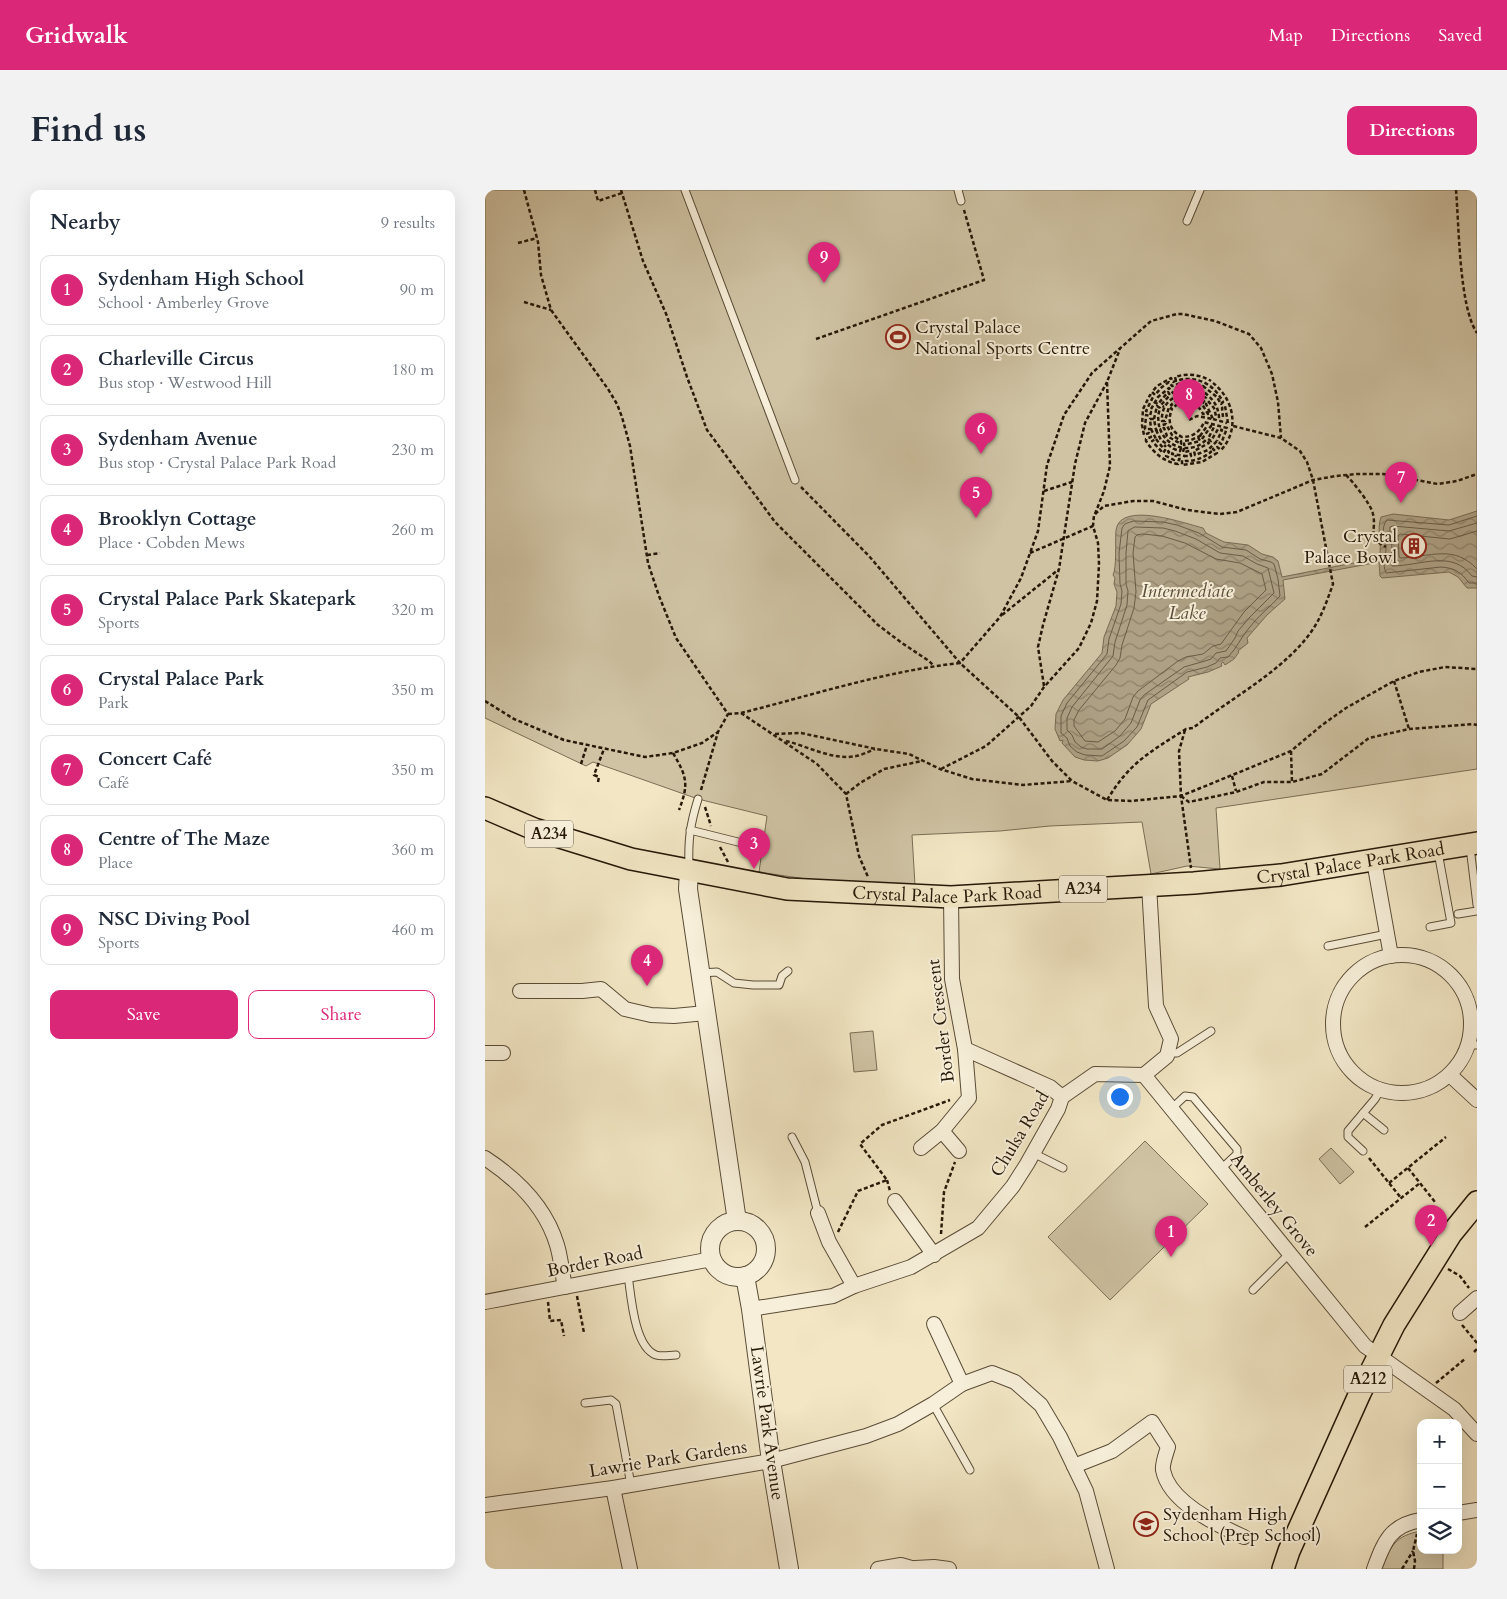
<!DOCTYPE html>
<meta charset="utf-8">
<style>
:root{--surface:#fff;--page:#f2f2f3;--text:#1f2937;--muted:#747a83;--line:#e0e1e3;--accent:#db2777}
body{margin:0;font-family:Cardo,serif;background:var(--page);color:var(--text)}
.controls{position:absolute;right:15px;bottom:15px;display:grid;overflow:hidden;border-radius:10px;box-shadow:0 5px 20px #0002}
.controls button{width:45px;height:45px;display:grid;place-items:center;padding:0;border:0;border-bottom:1px solid var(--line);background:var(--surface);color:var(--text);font:25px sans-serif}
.you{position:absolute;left:634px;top:906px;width:18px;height:18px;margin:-12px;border:4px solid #fff;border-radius:50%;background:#1a73e8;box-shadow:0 0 0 8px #1a73e833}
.badge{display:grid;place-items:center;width:32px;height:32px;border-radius:50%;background:var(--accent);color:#fff;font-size:16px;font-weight:700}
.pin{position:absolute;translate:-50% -41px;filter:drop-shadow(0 1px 2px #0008)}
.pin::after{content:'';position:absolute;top:26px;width:18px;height:15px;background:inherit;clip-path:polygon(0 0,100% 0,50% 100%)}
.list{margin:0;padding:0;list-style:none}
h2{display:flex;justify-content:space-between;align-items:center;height:65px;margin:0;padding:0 20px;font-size:21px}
h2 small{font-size:16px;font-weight:400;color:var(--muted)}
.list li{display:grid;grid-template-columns:32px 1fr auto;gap:15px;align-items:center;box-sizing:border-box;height:70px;margin:0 10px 10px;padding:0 10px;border:1px solid var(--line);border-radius:10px}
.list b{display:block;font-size:19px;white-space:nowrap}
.list p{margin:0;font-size:16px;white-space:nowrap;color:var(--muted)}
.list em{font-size:16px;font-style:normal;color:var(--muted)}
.actions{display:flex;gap:10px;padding:15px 20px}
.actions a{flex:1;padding:11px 0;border:1px solid var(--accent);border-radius:10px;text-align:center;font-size:18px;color:var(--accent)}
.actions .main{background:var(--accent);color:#fff}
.icon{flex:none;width:28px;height:28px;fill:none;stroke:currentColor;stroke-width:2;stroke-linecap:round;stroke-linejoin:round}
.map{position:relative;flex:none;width:992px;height:1379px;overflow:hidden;border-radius:10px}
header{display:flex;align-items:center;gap:30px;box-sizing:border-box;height:70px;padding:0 25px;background:var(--accent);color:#fff}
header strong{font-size:24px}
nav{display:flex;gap:28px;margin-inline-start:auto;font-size:18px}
.intro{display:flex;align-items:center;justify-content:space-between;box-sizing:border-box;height:120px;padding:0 30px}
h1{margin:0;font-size:35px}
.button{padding:12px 22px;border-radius:10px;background:var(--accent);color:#fff;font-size:18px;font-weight:700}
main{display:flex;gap:30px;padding:0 30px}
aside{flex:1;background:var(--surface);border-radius:10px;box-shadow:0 5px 20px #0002}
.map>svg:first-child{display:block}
</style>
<header>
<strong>Gridwalk</strong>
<nav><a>Map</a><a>Directions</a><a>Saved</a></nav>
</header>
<div class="intro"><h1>Find us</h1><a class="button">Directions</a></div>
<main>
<aside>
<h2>Nearby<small>9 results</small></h2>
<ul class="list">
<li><span class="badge">1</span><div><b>Sydenham High School</b><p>School · Amberley Grove</p></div><em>90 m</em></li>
<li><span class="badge">2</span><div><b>Charleville Circus</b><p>Bus stop · Westwood Hill</p></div><em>180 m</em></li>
<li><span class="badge">3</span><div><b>Sydenham Avenue</b><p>Bus stop · Crystal Palace Park Road</p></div><em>230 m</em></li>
<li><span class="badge">4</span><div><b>Brooklyn Cottage</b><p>Place · Cobden Mews</p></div><em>260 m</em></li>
<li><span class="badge">5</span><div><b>Crystal Palace Park Skatepark</b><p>Sports</p></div><em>320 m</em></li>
<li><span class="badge">6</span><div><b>Crystal Palace Park</b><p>Park</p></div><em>350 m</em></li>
<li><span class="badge">7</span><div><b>Concert Café</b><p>Café</p></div><em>350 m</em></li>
<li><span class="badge">8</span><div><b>Centre of The Maze</b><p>Place</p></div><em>360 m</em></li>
<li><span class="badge">9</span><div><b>NSC Diving Pool</b><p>Sports</p></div><em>460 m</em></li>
</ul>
<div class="actions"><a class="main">Save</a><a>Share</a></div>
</aside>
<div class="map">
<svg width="992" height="1379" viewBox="0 0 992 1379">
<defs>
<pattern id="water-waves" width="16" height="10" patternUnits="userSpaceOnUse" patternTransform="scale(1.25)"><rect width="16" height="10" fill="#ada084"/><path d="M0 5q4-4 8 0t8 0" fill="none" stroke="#8d816a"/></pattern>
</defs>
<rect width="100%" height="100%" fill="#f2e6c4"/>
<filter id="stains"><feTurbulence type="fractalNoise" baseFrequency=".004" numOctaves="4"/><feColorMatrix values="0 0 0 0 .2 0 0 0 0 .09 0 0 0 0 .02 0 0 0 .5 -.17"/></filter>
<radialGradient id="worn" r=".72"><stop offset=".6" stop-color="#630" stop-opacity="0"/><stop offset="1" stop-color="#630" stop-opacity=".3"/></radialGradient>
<g fill="#cfc3a4" stroke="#7a6e56">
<polygon points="0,0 992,0 992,579 731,618 735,679 702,676 666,684 657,632 565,636 515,641 427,645 430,695 321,689 274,682 282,626 213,609 108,572 101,576 0,528"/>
<polygon points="388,841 392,880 369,882 365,843"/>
<polygon points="660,951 723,1014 625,1110 563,1047"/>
<polygon points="846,958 869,982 855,994 834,969"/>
<path d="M936,1341V1360H958V1379H897C906,1355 910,1346 936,1341Z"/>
</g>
<path fill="url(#water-waves)" stroke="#776a52" d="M992,321V398H982L973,387L964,382L897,388L895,386L894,372L798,390L800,409L782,425L762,448L763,453L753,461L754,462L749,469L740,475L738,472L736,474L737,476L723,482L703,487L704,489L666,514L656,539L642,555L623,568L613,571L599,570L590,567L577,553L578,550L575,551L570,539L571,524L578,510L617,463L619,447L631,416L632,402L629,394L630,388L628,385C632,377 630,352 631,340C635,310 702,334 718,338L721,343L739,352L763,355L777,364L788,367L793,371L797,387L894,368C898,354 891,341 896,327L908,324L964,330Z"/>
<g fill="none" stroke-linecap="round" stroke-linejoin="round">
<g stroke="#6a5c46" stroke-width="1">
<path d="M992,326L964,335L902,330C895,338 900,349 901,358C901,367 897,374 901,383L956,377C970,378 976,382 984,393H992"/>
<path d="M649,331L678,332L692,335L714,343L737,357L761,360L775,369L786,372L789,374L793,389L795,406C785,417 773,426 764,438C756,447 752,458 743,467L735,468L731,473L722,477L702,482L663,510L652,537L639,551L617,566L600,565L592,562L585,556L582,548L576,543V526L582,513L622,464L624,449L636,414L637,401L635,394L634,363L637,338L640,334Z"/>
<path d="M992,333L964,341L908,336L905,337C904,344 907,351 907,359C907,366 904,370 907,376C935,376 967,359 987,386L992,387"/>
<polygon points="650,337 678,338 690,341 711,349 735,363 758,366 772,374 783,378 789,403 765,427 753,441 750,448 741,461 731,463 726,469 720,471 699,477 659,505 655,510 646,533 635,546 617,559 602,559 596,557 590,552 587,545 582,540 582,528 587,517 628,466 630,452 642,415 643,401 641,394 641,363 643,341"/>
<path d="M992,341L965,349L915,344L913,346L914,366L915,368C945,367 969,354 992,379"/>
<polygon points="658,344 677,346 700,353 731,369 755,373 777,384 781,400 759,422 736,454 728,456 718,464 701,467 693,471 653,501 648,507 640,529 630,541 613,552 600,551 589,536 589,530 594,520 631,475 635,468 637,455 649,418 651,402 648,363 650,347 652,345"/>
</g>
<defs>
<g id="service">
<polyline points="200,0 310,290"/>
<polyline points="473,0 476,11"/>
<polyline points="702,31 715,0"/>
<polyline points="205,640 257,653"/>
<polyline points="985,657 992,715"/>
<path d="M204,677C203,650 205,635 213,609"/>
<polyline points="973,724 992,721"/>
<polyline points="945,737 966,733 953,662"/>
<polyline points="843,756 902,744"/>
<polyline points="216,783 232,782 249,793 268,795 294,795 297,786 303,781"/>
<polyline points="982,855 992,855"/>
<polyline points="683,863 692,863 726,841"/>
<polyline points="686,919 700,906 708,907 752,959 752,964 736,979"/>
<polyline points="878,923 899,940"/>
<polyline points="307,947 320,972 333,1023"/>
<polyline points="878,961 863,947 863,941 890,909 895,900"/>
<polyline points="548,963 578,978"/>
<path d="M143,1085C146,1105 149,1157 171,1165C177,1167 185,1165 191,1165"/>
<polyline points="768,1100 805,1063"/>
<polyline points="100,1213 126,1210 131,1214 146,1295"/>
<polyline points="448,1214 485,1280"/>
</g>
<g id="minor">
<polyline points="889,671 906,766"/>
<circle cx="917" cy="834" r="69"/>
<polyline points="35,801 97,801 116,799 140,819 166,825 189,826 221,823"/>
<polyline points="480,859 565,897 577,907"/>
<polyline points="0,863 18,863"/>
<polyline points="659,885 880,1156 969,1219 992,1244"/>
<polyline points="965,885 992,910"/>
<polyline points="457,941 474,961"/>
<polyline points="436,958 457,941 484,908 480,859 467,789 466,707"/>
<path d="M0,968C32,989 61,1018 72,1055C76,1068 77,1083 80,1097"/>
<polyline points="410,1011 449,1065"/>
<polyline points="333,1023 344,1052 369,1096"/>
<polyline points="0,1112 227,1069"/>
<polyline points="266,1119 348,1106 369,1096 426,1077 493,1038 528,996 542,974 573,919 577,907 610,884 659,885 682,866 686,849 671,816 664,695"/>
<polyline points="975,1123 992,1108"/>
<polyline points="449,1134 477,1194"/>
<path d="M589,1276L627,1261L667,1232L683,1257C681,1264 677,1274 678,1280C684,1312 732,1335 759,1347"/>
<polyline points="128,1298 145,1379"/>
<polyline points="0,1315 128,1298 286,1271 381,1246 413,1234 448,1214 477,1194 507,1183 530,1192 556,1215 575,1247 601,1301 622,1379"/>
<polyline points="973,1323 992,1320"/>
<polyline points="430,1378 449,1377 464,1379"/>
<polyline points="393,1379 416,1375 430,1379"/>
<path d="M889,1379C899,1352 905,1335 936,1330"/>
</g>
<g id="tertiary">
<polyline points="204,680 203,699 252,1031"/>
<circle cx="253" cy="1059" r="28"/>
<polyline points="260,1086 266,1119 286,1271 304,1379"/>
</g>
<g id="primary">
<path id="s1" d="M0,618L49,639L146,669L302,699L466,707L709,693L796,685L992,653"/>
<polyline points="798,1379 804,1361 875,1203 909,1135 966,1044 992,1012"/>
</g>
</defs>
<use href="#service" stroke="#594c37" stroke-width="9"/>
<use href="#minor" stroke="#594c37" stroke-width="16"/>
<use href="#tertiary" stroke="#594c37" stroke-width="20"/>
<use href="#primary" stroke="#261808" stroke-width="24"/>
<g stroke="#261808" stroke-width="2.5" stroke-dasharray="4 2.5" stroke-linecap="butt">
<polyline points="39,0 53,52 56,85 66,120 123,199 132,214 137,227 145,256 163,373 174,406 191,448 243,524"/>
<polyline points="110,0 113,11 137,3"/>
<polyline points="136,0 158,71 182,126 202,187 222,240 290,332 393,435 417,453 444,471 449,476"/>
<path d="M971,0C974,34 974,117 992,143"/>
<polyline points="33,53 52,48"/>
<polyline points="39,112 66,120"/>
<polyline points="331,149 499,90 479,20"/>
<path d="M691,191L690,187C702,183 714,184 726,191"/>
<polyline points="690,198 701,197 713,199"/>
<polyline points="707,205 702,204 702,208 714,212 717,209"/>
<polyline points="710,206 718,210"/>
<polyline points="669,212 673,214 683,202 685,205 676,215 679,217"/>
<polyline points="666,219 673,207 684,198 688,203 700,200 709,201"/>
<polyline points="738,227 737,218 740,216 743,233"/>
<polyline points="669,229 672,216 675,218 673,226 674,236 681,234 687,245 696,251 696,254 682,246 679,238 675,239"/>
<polyline points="728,229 742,233"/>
<path d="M704,230L712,226L728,229L721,214L723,211L729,218L731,226L734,227C733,214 726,207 716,200L718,196L732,207L736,214L738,212C728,192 708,184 688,192L686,188L672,196L667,202L670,205L677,197L684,192L687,196L696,193L715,195L712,202L721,208L717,214L723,224H718C712,211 699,208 689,217L686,215L692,210L699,208V204C685,207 676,216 677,231H680L684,217L687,219C682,231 685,241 697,247C708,247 715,242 719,232L742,238L736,254L732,251L723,260L710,265L709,261L724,253L721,250C706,265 682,258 675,239L671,240L669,229H665L666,239H660L661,225L665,226L666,222L661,221L668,207L665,205L658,219L657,235L659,245L664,243L666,247L661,249V251C669,263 679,272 693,274L694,269H697V275L717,272L732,263L728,259L732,257L736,260C755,240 749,209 728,193"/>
<polyline points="666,239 671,249 667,251 678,263 681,259 684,262 681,266 689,270 691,265"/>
<polyline points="671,240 676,250 689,259"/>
<polyline points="715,246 722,236"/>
<polyline points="713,247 715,251 699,255 699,251 706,250 715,246 717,249 726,236 729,237 723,249 726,251 733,239 737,240 732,251"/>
<polyline points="671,249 678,258 681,255"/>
<polyline points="696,258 695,261 689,259 687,264 700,266"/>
<path d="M699,258L698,262L705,261L706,266H700L701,271C710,271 718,268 726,262L724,259"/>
<path d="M861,285C868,292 886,314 888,324C892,341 881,347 901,357"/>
<polyline points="316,297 384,366 475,473 515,427 536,388 553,341 562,275 579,225 607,183 666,131 692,124 698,124 730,131 764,144 776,158 787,184 793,212 796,248"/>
<polyline points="559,301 587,292"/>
<polyline points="610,324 619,301 625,276 622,192 635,159"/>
<polyline points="545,363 608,336"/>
<polyline points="162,365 175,363"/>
<polyline points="517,425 573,380"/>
<polyline points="909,491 924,539"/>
<polyline points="559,496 553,457 558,435 574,379 590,274 600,233 622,192"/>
<polyline points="0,511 29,529 79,550 160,567 188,563 217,553 233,542"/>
<polyline points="256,523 332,574 361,604 374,666 383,687"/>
<path d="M243,524L256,523C328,505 401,481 475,473L534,527L567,571L587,591L622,610L646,611L696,606L806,561L837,535L861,518L909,491L934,482L960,477L992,479"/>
<polyline points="700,540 694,561 696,606 706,678"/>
<polyline points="290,544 316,543 391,559 424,564 455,579 487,589 538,595 587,591"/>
<path d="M301,551C322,556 349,571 371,566C377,565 383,562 390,559"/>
<polyline points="806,561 807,592"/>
<path d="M188,563C202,587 204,594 194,620"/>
<polyline points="96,574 102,555"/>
<polyline points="456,579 501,556 546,516 559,497 594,458 606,433 612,411 614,374 613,353 608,336 609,325 619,316 648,311 668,311 702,320 735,324 752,322 828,290 851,286 871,284 898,284 953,294 972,291 992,284"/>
<polyline points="747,586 751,601"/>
<polyline points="113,592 114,587 109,585 119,559"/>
<polyline points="216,600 233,542 243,524"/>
<polyline points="361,604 375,593 399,579 437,571"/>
<polyline points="696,606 704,612 751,602 779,592 807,592 837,584 884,548 924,539 988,534 992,535"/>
<path d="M622,610C645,572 665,562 701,539L708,538C746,508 804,478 830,436C838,423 843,408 848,394L828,290L822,272L815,261L796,248L748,236"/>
<polyline points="220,617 226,636"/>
<polyline points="235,657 243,672"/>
<polyline points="884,968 916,1008"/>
<polyline points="923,978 950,1012"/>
<polyline points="402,990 405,1001"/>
<polyline points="904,993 961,947"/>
<polyline points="880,1037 935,993"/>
<polyline points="353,1042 373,1001 402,990 375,954 397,935 465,910"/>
<polyline points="456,1044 459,1002 470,972"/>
<polyline points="963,1079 975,1086 984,1098"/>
<polyline points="92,1106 99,1143"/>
<polyline points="63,1112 65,1131 76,1130 79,1146"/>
<polyline points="977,1135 992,1153"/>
<polyline points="989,1162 992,1159"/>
<polyline points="951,1193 981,1168"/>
<polyline points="917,1379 928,1361"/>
<polyline points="929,1379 930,1371 928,1361 932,1344"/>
</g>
<use href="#service" stroke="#f7efd9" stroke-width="7"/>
<use href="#minor" stroke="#f7efd9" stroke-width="14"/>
<use href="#tertiary" stroke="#f7efd9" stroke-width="18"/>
<use href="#primary" stroke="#f2e6c4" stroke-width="21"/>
</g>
<defs>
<symbol id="stadium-ring" viewBox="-11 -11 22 22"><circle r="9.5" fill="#f7efd9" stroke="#8f2418" stroke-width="1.5"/><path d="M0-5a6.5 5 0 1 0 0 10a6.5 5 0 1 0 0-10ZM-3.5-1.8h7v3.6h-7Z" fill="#8f2418"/></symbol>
<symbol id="building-ring" viewBox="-11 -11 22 22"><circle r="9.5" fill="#f7efd9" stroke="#8f2418" stroke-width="1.5"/><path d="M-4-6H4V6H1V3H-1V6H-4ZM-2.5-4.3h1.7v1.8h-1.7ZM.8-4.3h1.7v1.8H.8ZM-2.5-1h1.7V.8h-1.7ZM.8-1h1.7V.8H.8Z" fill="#8f2418"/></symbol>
<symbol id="school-ring" viewBox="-11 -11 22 22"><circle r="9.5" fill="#f7efd9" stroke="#8f2418" stroke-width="1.5"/><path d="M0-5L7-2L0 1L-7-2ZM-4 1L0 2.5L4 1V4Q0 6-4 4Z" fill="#8f2418"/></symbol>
</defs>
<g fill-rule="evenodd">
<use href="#stadium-ring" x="399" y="133" width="28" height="28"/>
<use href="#building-ring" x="915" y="342" width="28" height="28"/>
<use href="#school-ring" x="647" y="1320" width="28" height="28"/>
</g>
<g text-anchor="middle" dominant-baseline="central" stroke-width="4" stroke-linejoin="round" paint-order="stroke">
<g fill="#f7efd9" stroke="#655847" stroke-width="1">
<rect x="40" y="630.5" width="48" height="27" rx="4"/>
<rect x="574" y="685.5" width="48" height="27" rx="4"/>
<rect x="859" y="1175.5" width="48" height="27" rx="4"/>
</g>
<g font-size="16" font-weight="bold" fill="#261808">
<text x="64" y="644">A234</text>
<text x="598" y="699">A234</text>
<text x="883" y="1189">A212</text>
</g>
<g font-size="18" fill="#261808" stroke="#f7efd9" text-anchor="start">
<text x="430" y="137">Crystal Palace<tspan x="430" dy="21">National Sports Centre</tspan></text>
<text x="912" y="346" text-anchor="end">Crystal<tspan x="912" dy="21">Palace Bowl</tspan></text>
<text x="678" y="1324">Sydenham High<tspan x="678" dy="21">School (Prep School)</tspan></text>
</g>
<g font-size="18" fill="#261808" stroke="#f7efd9">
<text stroke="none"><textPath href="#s1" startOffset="879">Crystal Palace Park Road</textPath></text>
<text stroke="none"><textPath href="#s1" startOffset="474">Crystal Palace Park Road</textPath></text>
<text transform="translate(456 831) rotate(-97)">Border Crescent</text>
<text transform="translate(535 944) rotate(-59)">Chulsa Road</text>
<text transform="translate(789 1015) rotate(51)">Amberley Grove</text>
<text transform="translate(110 1072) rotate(-11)">Border Road</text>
<text transform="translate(282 1233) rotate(82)">Lawrie Park Avenue</text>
<text transform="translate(183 1269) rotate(-9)">Lawrie Park Gardens</text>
</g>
<g font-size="19" font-style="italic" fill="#5c4e3a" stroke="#f7efd9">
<text x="702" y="401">Intermediate<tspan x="702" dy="22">Lake</tspan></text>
</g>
</g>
<rect width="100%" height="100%" filter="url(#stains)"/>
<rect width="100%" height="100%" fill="url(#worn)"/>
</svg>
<div class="controls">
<button>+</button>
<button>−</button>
<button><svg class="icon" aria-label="layers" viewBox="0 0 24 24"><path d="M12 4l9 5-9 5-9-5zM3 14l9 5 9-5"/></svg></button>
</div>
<div class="you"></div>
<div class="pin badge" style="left:686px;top:1067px">1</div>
<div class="pin badge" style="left:946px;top:1056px">2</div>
<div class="pin badge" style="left:269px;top:679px">3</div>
<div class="pin badge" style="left:162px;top:796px">4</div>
<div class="pin badge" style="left:491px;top:328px">5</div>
<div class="pin badge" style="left:496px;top:264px">6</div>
<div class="pin badge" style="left:916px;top:313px">7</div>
<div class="pin badge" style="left:704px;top:230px">8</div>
<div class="pin badge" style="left:339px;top:93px">9</div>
</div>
</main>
